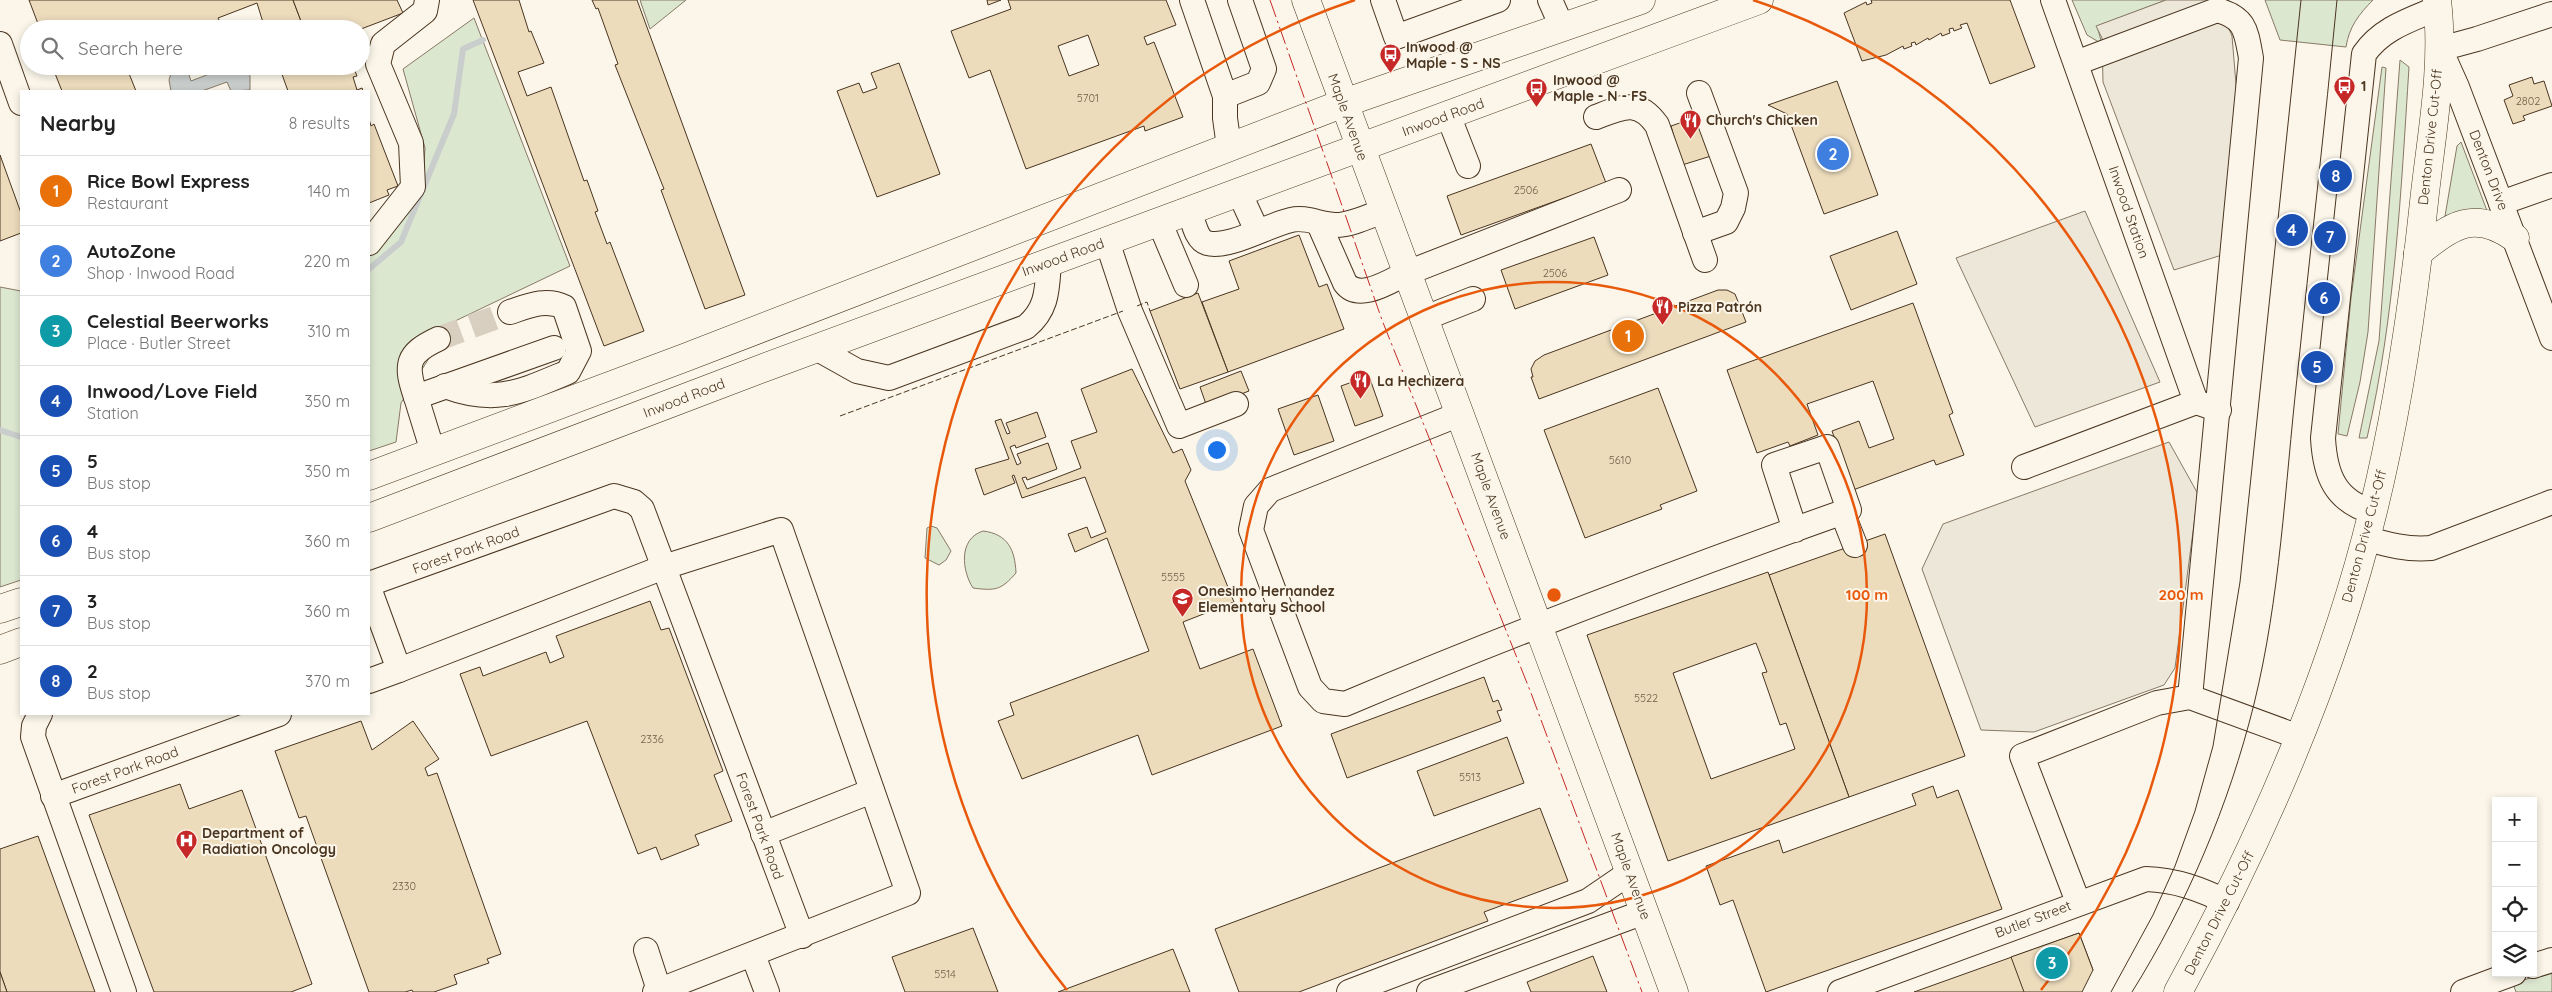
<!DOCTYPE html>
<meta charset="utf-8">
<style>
:root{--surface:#fff;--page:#f2f2f2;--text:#222;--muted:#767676;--line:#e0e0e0;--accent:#0f766e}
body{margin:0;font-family:Quicksand,sans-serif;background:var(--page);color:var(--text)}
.controls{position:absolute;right:15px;bottom:15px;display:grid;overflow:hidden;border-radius:0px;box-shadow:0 2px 8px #0003}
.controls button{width:45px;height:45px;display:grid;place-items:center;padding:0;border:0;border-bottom:1px solid var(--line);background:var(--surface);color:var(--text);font:25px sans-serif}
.you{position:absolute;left:1216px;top:449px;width:18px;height:18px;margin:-12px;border:4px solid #fff;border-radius:50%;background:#1a73e8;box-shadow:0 0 0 8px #1a73e833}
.badge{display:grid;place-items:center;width:32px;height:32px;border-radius:50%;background:var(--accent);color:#fff;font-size:16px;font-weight:700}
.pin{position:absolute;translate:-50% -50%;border:2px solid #fff;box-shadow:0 1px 5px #0006}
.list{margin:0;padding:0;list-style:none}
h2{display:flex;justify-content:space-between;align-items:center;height:65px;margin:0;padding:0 20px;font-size:21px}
h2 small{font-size:16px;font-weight:400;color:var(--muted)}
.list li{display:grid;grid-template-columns:32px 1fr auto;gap:15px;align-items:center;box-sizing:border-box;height:70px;padding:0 20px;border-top:1px solid var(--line)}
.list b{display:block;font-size:19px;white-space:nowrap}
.list p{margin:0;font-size:16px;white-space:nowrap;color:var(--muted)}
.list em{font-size:16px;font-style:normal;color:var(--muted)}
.icon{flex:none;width:28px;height:28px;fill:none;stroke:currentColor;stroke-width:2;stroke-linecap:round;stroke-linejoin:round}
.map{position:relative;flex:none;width:2552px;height:992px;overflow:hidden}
.search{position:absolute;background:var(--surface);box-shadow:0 2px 8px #0003;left:20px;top:20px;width:350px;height:55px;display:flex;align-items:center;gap:12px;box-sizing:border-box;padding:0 18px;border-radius:28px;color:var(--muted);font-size:19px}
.panel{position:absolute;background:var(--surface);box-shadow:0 2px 8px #0003;left:20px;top:90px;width:350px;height:625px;border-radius:0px}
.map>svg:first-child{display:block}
</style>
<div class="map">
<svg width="2552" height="992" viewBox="0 0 2552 992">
<rect width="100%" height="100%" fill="#fbf6e9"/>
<g fill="#dce7d0" stroke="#887966">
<polygon points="640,0 686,0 650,29"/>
<polygon points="2072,0 2166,0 2097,26 2102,44 2087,35"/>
<path d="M2265,0H2373C2359,14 2349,27 2346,47L2280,40Z"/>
<polygon points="474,18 570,266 451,323 401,403 396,442 369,451 369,250 423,179 425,148 403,69"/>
<path d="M2400,60L2409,67C2401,192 2395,316 2367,438H2359L2379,341Z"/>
<polygon points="2382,67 2386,68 2368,332 2360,382 2347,436 2338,434 2351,298"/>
<polygon points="2461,142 2489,216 2444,222 2457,146"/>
<polygon points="0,287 21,291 21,580 0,587"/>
<polygon points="931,526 937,528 951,551 946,560 939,565 925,558 927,528"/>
<path d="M983,531C1008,534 1015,550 1016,573C1001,590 996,591 973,588C962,571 958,539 983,531Z"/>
<polygon points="2552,970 2552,992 2516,992 2513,984"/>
</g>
<g fill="#ede7d9" stroke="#887966">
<polygon points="2166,0 2218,0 2232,36 2237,96 2222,255 2174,270 2103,82 2102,38 2096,26"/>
<polygon points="2085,211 2160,382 2035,427 1956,258"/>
<polygon points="2169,442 2198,494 2175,668 2164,685 2034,732 1981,730 1922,569 1943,524"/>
</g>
<polygon fill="#c9cecd" stroke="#887966" points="173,66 186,66 191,81 230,66 247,66 250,76 250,90 231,91 227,82 202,91 171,91 169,80"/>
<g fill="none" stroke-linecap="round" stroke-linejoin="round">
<g stroke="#c9cecd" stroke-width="6">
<polyline points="369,269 401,242 454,114 463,49 483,40"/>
<polyline points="0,430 21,437"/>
</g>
</g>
<g fill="#ecdcbc" stroke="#4a3520" fill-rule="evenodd">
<polygon points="29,0 293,0 304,29 265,29 257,3 218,18 220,22 210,26 211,29 40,29"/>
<polygon points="293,0 397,0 403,13 361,29 304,29"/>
<polygon points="473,0 519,0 529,32 531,31 544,63 518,72 527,96 551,87 584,181 587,180 598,211 595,212 607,244 610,242 644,331 604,346"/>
<polygon points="592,0 637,0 745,295 705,309 661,190 664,189 615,65 618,64 598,8 596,9"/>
<polygon points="987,0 1001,0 988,5"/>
<path d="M1008,0H1166L1176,25L1144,37L1147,45L1154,42L1183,117L1145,131L1144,126L1026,169L990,70L969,78L951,31L1011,9ZM1088,35L1099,65L1069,76L1058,46Z"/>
<polygon points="1871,0 2010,0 2035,67 1990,84 1967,23 1960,25 1962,28 1954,31 1953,28 1949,29 1950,33 1942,36 1941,33 1929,40 1928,38 1916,45 1915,42 1911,43 1912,46 1904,49 1903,46 1886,55 1862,61 1844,13 1866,2 1867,5 1872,3"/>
<polygon points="899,63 940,174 877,197 837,91 859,83 863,93 877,88 871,73"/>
<polygon points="52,66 126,66 136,91 62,91"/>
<polygon points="279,66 324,66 326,72 341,66 353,66 357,76 353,77 357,90 362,88 363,91 288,91"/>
<polygon points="2532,77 2534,84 2544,81 2552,106 2523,116 2525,120 2513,124 2504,100 2513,96 2509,85"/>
<polygon points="1837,81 1878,195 1824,214 1787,114 1768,105"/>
<polygon points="1697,117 1711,156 1682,165 1671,126"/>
<polygon points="369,119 371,126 374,124 398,186 387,190 389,195 369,203"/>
<polygon points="1591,144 1606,183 1461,235 1447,196"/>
<polygon points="0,155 21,213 21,233 0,241"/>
<polygon points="1897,231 1917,284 1851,310 1830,256"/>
<polygon points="1299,235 1319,287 1327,284 1344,329 1228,372 1202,302 1239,289 1229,261"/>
<polygon points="1594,237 1608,275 1515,309 1501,270"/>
<polygon points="1718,290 1727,290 1735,294 1746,322 1539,399 1531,377 1533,377 1531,369 1535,361 1544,355"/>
<polygon points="1198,293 1228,372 1180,389 1150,311"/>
<polygon points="1913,303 1953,413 1949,415 1964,455 1936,465 1934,460 1853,490 1832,431 1859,421 1869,448 1894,439 1873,381 1807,404 1818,435 1790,446 1788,442 1757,453 1727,370"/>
<polygon points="1132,369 1173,453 1182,449 1191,470 1185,481 1234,602 1183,622 1200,669 1253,649 1282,726 1152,775 1138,735 1022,779 998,721 1014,715 1010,703 1149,651 1107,538 1075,552 1068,534 1087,527 1091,538 1106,532 1085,477 1022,498 1014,475 1012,476 1015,483 984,495 975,469 1009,459 995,421 1001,419 1007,434 1010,433 1006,423 1037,412 1046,437 1016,448 1015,445 1010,447 1017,465 1021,463 1017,454 1048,443 1057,469 1027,480 1026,477 1022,478 1027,489 1081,468 1071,441 1097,432 1081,389"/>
<polygon points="1241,371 1249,391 1207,407 1200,387"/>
<polygon points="1369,376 1383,416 1355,426 1341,386"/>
<polygon points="1658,388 1697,491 1660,505 1662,509 1585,538 1544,430"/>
<polygon points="1318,395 1334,441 1294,455 1278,409"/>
<polygon points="1885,534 1965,756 1849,797 1769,575"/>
<path d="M1768,572L1849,797L1668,861L1587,635ZM1756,643L1767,672L1762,673L1780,725L1786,723L1795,749L1711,779L1673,673Z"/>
<polygon points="650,601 661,630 669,628 723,771 714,775 732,821 695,835 699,845 661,860 656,847 638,854 587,721 491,756 460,674 480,667 483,676 546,652 550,663 564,657 556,636"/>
<polygon points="1484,677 1493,702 1498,700 1502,710 1497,711 1501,721 1347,778 1331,734"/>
<polygon points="361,721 372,750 413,721 439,759 425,768 428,776 437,773 501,954 487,959 489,963 454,975 457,984 434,992 413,992 412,990 405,992 369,992 306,816 299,818 275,751"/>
<polygon points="1507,737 1524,783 1434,816 1417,771"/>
<polygon points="180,784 189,809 242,790 312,984 291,992 154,992 89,815"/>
<polygon points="1933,786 1937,798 1958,790 2002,909 1766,992 1733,900 1720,905 1706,866 1779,840 1783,853 1916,805 1912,794"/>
<polygon points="1540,808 1568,881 1484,912 1488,921 1299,992 1239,992 1215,929"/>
<polygon points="38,836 70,924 95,992 7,992 0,972 0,849"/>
<polygon points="973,928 998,992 905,992 892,957"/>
<polygon points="2079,933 2093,970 2051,985 2053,992 1914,992"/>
<polygon points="2079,933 2093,970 2082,992 2024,992 2011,957"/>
<polygon points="1173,949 1190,992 1058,992"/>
<polygon points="1593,956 1607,992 1531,992 1527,982"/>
<polygon points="0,972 7,992 0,992"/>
</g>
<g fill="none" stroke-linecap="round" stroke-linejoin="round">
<polyline stroke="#d8cfc1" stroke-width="24" stroke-dasharray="24 12" stroke-linecap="butt" points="438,339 510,312"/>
<defs>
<g id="minor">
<polyline points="1192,0 1225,96 1258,83 1264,69 1240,0"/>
<polyline points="1383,0 1396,37 1498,0"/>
<polyline points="1550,0 1562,27"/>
<polyline points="2053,0 2196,402 2219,410"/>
<polyline points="2552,14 2477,39 2440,49 2457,87 2552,338"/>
<polyline points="0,44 21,103"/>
<path d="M2076,63L2217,10C2246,18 2246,31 2251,58L2190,697"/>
<polyline points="1225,96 1225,118 1229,147"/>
<polyline points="1448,115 1468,166"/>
<path d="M1596,117C1622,107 1638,98 1657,125L1705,260"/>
<polyline points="1239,192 1257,231"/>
<polyline points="2501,203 2552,185"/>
<path d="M1189,210C1193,220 1196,240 1207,243C1229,249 1268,225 1291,220C1306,216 1320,225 1336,225C1351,225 1369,216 1383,211"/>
<polyline points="1159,221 1186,285"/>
<path d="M1319,224L1345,283C1359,302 1390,281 1407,273L1619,190"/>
<polyline points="1695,233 1726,222 1733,208 1736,193 1699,93"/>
<polyline points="1107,241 1130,311 1179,426 1236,404"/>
<polyline points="369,243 413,187 411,143 378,64 383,44 425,11 427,0"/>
<polyline points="1425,318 1473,299"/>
<path d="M816,348L857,371L889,378L1026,327C1048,309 1047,289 1049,262"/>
<path d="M445,386C496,405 520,392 568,372L579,351L564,307C546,298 528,306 510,312"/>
<path d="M416,397C405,365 406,354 438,339"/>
<path d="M1460,414L1270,490L1256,506L1251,530L1310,687L1323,701L1345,704C1511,634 1680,570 1849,510L1827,447L1774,465L1795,530"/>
<polyline points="433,452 416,397 554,348"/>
<polyline points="2024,467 2196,402"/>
<polyline points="1842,512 1855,545"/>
<path d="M2373,512C2335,501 2325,475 2323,438L2364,54C2382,28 2410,20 2438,8"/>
<path d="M2365,538C2388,545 2408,550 2431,548L2552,502"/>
<polyline points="369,584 614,496 634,502 642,509 802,936"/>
<polyline points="369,588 399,670 369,681"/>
<polyline points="399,670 664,567 781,530 908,893 655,992"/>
<polyline points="40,714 34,726 33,737 124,992"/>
<polyline points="53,796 279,714"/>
<polyline points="763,834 872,791"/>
<polyline points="2078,902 2022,756 2157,703 2190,697 2299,737"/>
<polyline points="646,950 659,990"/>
<polyline points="753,955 767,992"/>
<polyline points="2533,966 2552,960"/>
<polyline points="1349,992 1588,901 1629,873"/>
<polyline points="1429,992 1644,912"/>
<path d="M1840,992L2146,879C2176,880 2200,889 2227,902"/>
<polyline points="2463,992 2514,973"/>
</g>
<g id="major">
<polyline points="1306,0 1674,992"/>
<path d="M2418,253C2451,225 2475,209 2515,238"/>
<polyline points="369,476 684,358 1344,103 1641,0"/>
<polyline points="369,518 758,370 1759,0"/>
<polyline points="0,609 21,602"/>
<polyline points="0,650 21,642"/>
<path d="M2178,992C2261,840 2332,679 2373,511C2398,410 2413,306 2424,202C2431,136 2445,67 2437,0"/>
</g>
</defs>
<use href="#minor" stroke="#4a3520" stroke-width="26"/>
<use href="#major" stroke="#4a3520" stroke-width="29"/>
<use href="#minor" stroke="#fbf6e9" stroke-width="24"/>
<use href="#major" stroke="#fbf6e9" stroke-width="28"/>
<g stroke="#4a3520" stroke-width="1">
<polyline points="2111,992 2153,915 2175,866 2195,811 2213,746 2240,582 2301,0"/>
<path d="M2132,992C2187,904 2229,805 2254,704C2280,598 2285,487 2297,378C2310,252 2325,126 2337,0"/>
</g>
<g stroke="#4a3520" stroke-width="1" stroke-dasharray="6 2.5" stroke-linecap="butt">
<polyline points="1137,306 1147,302 1150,311"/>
<polyline points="840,416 1123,311"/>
</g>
<polyline stroke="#c62828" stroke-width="1" stroke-dasharray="18 4 2.5 4" stroke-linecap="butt" points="1270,0 1382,320 1531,693 1642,992"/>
</g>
<g fill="none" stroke="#e8590c" stroke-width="2.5">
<circle cx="1554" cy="595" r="313"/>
<path d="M1067 990A627 627 0 0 1 1355 0M1753 0A627 627 0 0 1 2041 990"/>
</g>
<defs>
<symbol id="bus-pin" viewBox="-11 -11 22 30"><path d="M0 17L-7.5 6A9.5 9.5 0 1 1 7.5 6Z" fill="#c62828" stroke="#fbf6e9"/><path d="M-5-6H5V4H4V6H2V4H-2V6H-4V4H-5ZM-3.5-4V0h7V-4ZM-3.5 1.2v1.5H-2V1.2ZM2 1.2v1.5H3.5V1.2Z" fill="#fff"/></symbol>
<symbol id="restaurant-pin" viewBox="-11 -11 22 30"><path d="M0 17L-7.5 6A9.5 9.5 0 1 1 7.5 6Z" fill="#c62828" stroke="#fbf6e9"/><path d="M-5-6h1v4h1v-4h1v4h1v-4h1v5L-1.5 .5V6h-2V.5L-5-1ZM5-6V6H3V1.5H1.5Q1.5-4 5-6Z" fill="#fff"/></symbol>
<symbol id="school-pin" viewBox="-11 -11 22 30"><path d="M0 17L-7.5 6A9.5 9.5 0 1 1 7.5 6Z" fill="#c62828" stroke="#fbf6e9"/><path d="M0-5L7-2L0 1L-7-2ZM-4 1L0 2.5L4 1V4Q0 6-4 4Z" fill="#fff"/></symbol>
<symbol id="hospital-pin" viewBox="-11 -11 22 30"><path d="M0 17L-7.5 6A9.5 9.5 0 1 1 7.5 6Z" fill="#c62828" stroke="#fbf6e9"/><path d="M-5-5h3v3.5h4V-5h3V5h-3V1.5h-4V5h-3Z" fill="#fff"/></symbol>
</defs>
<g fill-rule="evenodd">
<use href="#bus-pin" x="1378" y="42" width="25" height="34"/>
<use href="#bus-pin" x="2332" y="74" width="25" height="34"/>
<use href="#bus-pin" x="1524" y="76" width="25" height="34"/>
<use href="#restaurant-pin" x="1678" y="108" width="25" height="34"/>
<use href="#restaurant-pin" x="1650" y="294" width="25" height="34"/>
<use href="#restaurant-pin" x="1348" y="368" width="25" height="34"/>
<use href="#school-pin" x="1170" y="586" width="25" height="34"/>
<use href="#hospital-pin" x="174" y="828" width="25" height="34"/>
</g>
<g text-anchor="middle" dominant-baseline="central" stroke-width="4" stroke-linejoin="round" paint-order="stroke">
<g font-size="11" fill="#725f47">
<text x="1088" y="98">5701</text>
<text x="2528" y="101">2802</text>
<text x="1526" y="190">2506</text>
<text x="1555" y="273">2506</text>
<text x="1620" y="460">5610</text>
<text x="1173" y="577">5555</text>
<text x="1646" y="698">5522</text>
<text x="652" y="739">2336</text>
<text x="1470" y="777">5513</text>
<text x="404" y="886">2330</text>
<text x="945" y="974">5514</text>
</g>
<g font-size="14" font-weight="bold" fill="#4a3520" stroke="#fbf6e9" text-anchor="start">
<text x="1406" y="47">Inwood @<tspan x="1406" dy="16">Maple - S - NS</tspan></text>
<text x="1553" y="80">Inwood @<tspan x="1553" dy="16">Maple - N - FS</tspan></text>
<text x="2361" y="86">1</text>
<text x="1706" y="120">Church's Chicken</text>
<text x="1678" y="307">Pizza Patrón</text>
<text x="1377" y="381">La Hechizera</text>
<text x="1198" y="591">Onesimo Hernandez<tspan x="1198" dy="16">Elementary School</tspan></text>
<text x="202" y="833">Department of<tspan x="202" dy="16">Radiation Oncology</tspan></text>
</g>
<g font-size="14" fill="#4a3520" stroke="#fbf6e9">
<text transform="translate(1348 117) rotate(70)">Maple Avenue</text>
<text transform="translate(1443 117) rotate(-20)">Inwood Road</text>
<text transform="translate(2430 137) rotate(-84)">Denton Drive Cut-Off</text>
<text transform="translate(2489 170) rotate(69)">Denton Drive</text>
<text transform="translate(2129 212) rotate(71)">Inwood Station</text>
<text transform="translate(1063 257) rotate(-20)">Inwood Road</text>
<text transform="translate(684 398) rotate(-21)">Inwood Road</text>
<text transform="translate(1491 496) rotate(70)">Maple Avenue</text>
<text transform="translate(2364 536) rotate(-75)">Denton Drive Cut-Off</text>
<text transform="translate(466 550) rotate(-20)">Forest Park Road</text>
<text transform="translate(125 770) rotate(-20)">Forest Park Road</text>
<text transform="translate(760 826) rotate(70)">Forest Park Road</text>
<text transform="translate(1631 876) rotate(70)">Maple Avenue</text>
<text transform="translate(2219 913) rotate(-63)">Denton Drive Cut-Off</text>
<text transform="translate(2033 919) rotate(-21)">Butler Street</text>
</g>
</g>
<circle cx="1554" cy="595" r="8" fill="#e8590c" stroke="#fbf6e9" stroke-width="2.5"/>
<g font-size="15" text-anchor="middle" font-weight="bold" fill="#e8590c" stroke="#fbf6e9" stroke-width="4" stroke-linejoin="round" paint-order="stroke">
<text x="1867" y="600">100 m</text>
<text x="2181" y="600">200 m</text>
</g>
</svg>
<div class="controls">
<button>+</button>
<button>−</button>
<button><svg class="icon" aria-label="locate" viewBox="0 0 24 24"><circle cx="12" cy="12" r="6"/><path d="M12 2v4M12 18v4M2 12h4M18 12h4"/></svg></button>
<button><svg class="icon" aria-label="layers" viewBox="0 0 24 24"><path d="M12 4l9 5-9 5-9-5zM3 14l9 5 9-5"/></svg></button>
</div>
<div class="you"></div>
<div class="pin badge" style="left:1628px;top:336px;background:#e8710a">1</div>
<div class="pin badge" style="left:1833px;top:154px;background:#3f7fe0">2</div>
<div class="pin badge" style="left:2052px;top:963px;background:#0f9aa8">3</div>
<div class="pin badge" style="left:2292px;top:230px;background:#1a4fb4">4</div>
<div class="pin badge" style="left:2317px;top:367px;background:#1a4fb4">5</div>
<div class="pin badge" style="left:2324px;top:298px;background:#1a4fb4">6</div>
<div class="pin badge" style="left:2330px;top:237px;background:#1a4fb4">7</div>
<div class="pin badge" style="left:2336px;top:176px;background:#1a4fb4">8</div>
<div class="search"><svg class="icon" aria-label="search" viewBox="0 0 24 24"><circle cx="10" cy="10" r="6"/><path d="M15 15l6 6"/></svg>Search here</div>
<section class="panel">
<h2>Nearby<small>8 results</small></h2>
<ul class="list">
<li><span class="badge" style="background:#e8710a">1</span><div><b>Rice Bowl Express</b><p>Restaurant</p></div><em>140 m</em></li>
<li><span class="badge" style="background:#3f7fe0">2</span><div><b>AutoZone</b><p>Shop · Inwood Road</p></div><em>220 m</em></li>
<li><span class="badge" style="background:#0f9aa8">3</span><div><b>Celestial Beerworks</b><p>Place · Butler Street</p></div><em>310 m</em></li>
<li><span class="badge" style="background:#1a4fb4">4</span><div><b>Inwood/Love Field</b><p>Station</p></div><em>350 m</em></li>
<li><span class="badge" style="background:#1a4fb4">5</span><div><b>5</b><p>Bus stop</p></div><em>350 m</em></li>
<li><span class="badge" style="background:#1a4fb4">6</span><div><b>4</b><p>Bus stop</p></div><em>360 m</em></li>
<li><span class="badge" style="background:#1a4fb4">7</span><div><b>3</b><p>Bus stop</p></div><em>360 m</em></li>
<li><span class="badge" style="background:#1a4fb4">8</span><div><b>2</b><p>Bus stop</p></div><em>370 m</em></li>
</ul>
</section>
</div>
